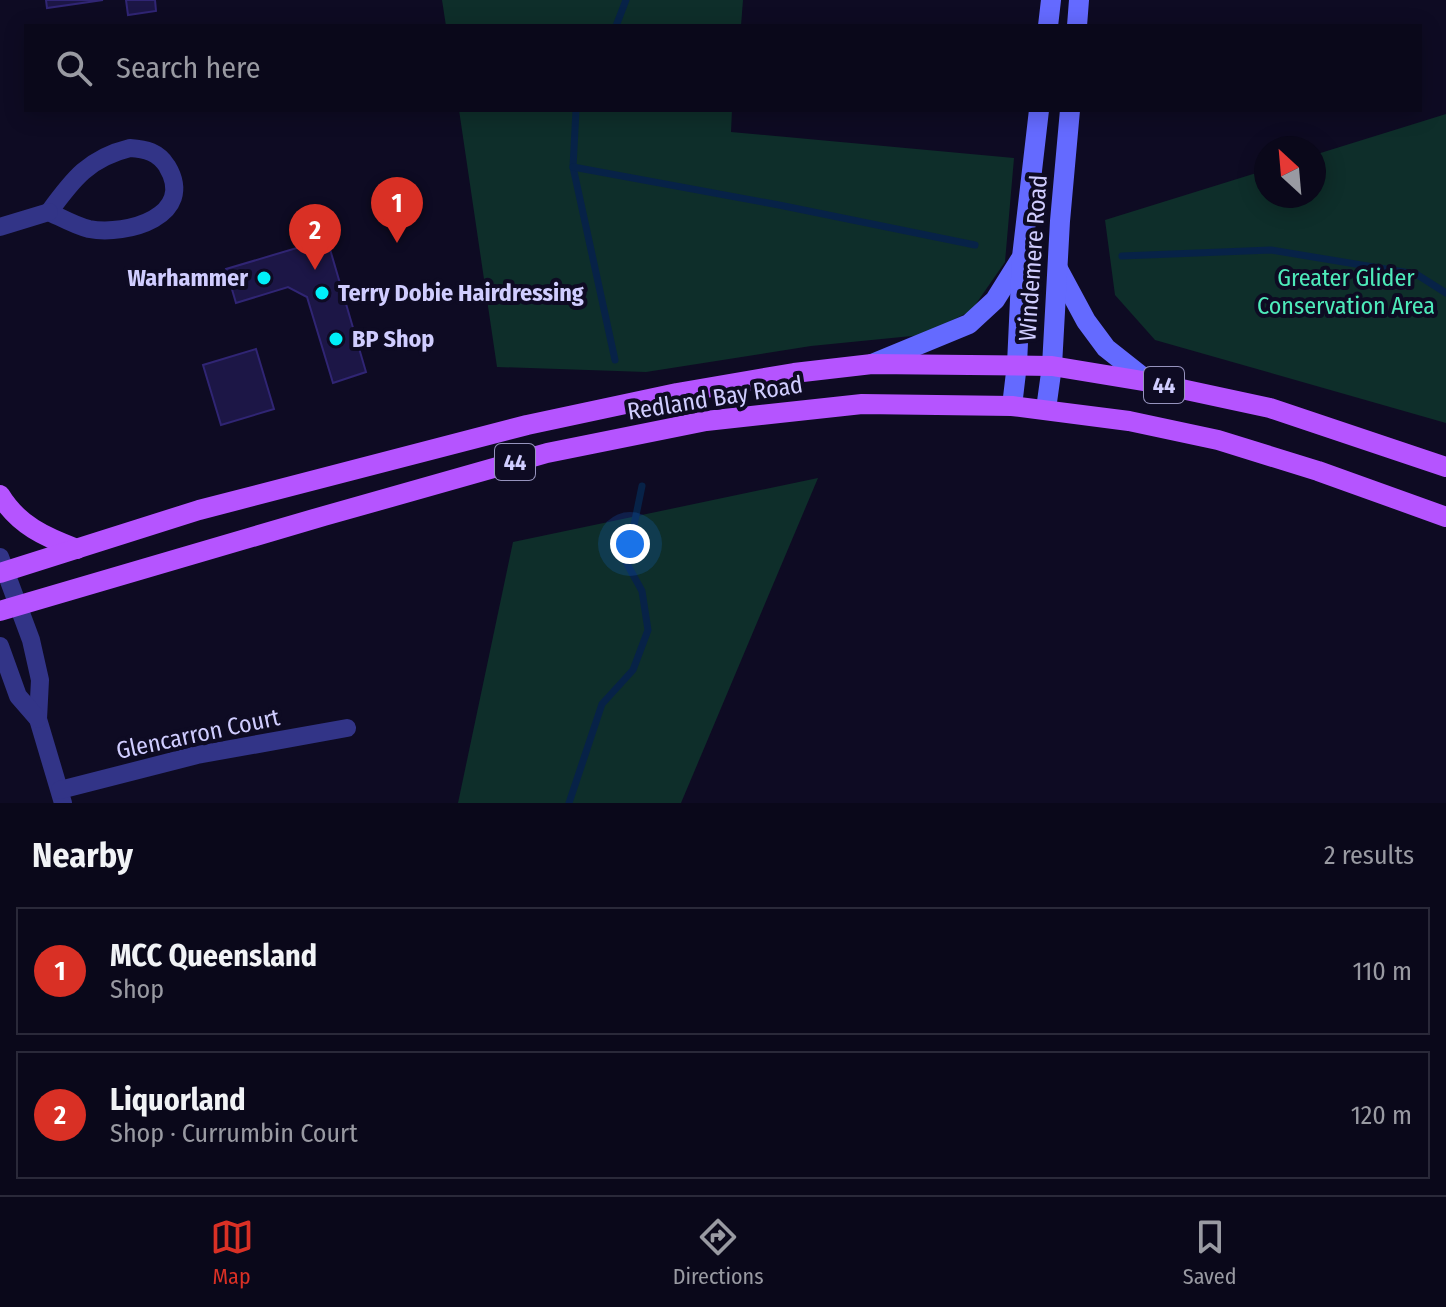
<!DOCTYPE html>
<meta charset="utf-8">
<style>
:root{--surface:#0a081a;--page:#181627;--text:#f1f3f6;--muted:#999aa2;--line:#2a2939;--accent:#d93025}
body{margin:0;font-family:"Fira Sans Condensed",sans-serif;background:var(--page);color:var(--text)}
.compass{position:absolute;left:1254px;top:136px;width:72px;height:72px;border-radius:50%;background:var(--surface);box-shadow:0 4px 20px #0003;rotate:334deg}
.you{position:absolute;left:630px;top:544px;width:28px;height:28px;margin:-20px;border:6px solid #fff;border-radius:50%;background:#1a73e8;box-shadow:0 0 0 12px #1a73e833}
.badge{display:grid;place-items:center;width:52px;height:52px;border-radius:50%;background:var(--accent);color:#fff;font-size:26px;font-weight:700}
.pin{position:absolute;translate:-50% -66px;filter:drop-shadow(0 2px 4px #0008)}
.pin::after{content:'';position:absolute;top:42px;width:28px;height:24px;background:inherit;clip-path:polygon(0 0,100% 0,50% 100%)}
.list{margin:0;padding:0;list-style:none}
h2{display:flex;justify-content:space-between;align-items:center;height:104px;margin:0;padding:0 32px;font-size:34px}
h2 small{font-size:26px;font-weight:400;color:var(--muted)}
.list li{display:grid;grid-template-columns:52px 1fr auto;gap:24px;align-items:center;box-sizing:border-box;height:128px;margin:0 16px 16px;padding:0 16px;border:2px solid var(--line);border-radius:0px}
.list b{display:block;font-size:30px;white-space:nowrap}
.list p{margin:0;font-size:26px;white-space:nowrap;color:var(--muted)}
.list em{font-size:26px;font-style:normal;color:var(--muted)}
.icon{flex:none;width:44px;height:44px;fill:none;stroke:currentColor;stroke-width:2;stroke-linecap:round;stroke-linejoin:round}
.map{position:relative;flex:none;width:1446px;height:803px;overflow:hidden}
.search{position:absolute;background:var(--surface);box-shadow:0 4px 20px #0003;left:24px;right:24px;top:24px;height:88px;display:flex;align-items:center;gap:20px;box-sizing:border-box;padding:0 28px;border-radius:0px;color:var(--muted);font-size:30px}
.sheet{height:392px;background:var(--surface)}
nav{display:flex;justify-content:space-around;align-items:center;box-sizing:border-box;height:112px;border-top:2px solid var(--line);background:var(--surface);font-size:22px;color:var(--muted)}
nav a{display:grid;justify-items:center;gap:4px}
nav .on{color:var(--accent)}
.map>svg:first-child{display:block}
</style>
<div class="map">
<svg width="1446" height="803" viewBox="0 0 1446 803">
<rect width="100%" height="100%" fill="#0e0b23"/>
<g fill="#0e2e2a">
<polygon points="442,0 743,0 741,26 446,26"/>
<polygon points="459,110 732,110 731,132 1014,158 1005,262 971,311 922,335 811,346 646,372 497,367"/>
<polygon points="1446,114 1446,423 1155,340 1115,295 1105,220 1266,170 1266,196 1314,196 1314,155"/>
<polygon points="818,478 681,803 458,803 513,542"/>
</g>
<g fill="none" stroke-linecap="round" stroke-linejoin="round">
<g stroke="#072247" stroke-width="7">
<polyline points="616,26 626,0"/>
<polyline points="576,110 573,167 615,360"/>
<polyline points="573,167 779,205 975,245"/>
<polyline points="1122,256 1271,250 1416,274 1446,293"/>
<polyline points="569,803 602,704 633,670 648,630 642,591 626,562 625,542 634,525 642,486"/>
</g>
</g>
<g fill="#1c1646" stroke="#302574" stroke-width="2">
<polygon points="46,0 103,0 47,8"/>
<polygon points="126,0 155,0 156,11 128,15"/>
<polygon points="327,239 366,372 333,383 307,297 288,287 236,303 226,269"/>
<polygon points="256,349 274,409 221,425 203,365"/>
</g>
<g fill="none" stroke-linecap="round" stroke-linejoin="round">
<g stroke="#323487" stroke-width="18">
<path d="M130,148C146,149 158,152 167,166C197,216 127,236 89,229C76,226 62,218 49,212C73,179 89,158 130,148Z"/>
<polyline points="0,227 49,212"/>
<polyline points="0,557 31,640 40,680 38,719 63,803"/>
<polyline points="0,646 18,696 38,719"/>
<polyline points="60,790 197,755 347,728"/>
</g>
<g stroke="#646aff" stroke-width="20">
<polyline points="1048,26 1051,0"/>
<polyline points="1077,26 1079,0"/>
<polyline points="1058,269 1086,321 1106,348 1149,382"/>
<polyline points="872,364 969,324 995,300 1020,260"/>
<polyline points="1012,406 1017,364 1022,257 1039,110"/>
<polyline points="1046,409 1052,366 1060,221 1070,110"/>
</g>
<g stroke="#b554ff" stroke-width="20">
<path d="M0,495C18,525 45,537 77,549"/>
<polyline points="0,573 199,510 527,425 677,393 794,373 872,364 1052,366 1149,382 1270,408 1446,467"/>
<polyline points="0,611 324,516 547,453 706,421 862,404 1012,406 1129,421 1218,440 1318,471 1446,517"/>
</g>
</g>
<g fill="#00eff8" stroke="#0e0b23" stroke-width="3">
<circle cx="264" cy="278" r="8"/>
<circle cx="322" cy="293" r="8"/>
<circle cx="336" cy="339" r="8"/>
</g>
<g text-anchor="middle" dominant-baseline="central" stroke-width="8" stroke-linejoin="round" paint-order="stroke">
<g fill="#0e0b23" stroke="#9693bd" stroke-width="2">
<rect x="1144" y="367" width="40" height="36" rx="6"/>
<rect x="495" y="444" width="40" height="36" rx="6"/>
</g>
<g font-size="22" font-weight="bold" fill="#d0cdff">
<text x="1164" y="385">44</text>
<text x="515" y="462">44</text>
</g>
<g font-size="24" fill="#d0cdff" stroke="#0e0b23">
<text transform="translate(1033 258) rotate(-86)">Windemere Road</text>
<text transform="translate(715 398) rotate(-9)">Redland Bay Road</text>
<text transform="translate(198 734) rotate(-12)">Glencarron Court</text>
</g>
<g font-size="24" font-weight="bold" fill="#d0cdff" stroke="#0e0b23" text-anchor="start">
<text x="248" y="278" text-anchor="end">Warhammer</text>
<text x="338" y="293">Terry Dobie Hairdressing</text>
<text x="352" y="339">BP Shop</text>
</g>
<g font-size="24" fill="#4eeaba" stroke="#0e0b23">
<text x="1346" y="278">Greater Glider<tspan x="1346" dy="28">Conservation Area</tspan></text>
</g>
</g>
</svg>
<svg class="compass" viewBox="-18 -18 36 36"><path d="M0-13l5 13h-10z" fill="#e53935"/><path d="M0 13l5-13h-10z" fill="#999aa2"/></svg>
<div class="you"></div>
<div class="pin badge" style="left:397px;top:243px">1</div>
<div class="pin badge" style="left:315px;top:270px">2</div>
<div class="search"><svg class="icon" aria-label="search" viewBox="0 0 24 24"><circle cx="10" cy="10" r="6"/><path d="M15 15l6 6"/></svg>Search here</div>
</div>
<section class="sheet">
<h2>Nearby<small>2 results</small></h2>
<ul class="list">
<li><span class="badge">1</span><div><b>MCC Queensland</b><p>Shop</p></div><em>110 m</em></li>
<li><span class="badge">2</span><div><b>Liquorland</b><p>Shop · Currumbin Court</p></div><em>120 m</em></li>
</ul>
</section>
<nav>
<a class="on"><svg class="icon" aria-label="map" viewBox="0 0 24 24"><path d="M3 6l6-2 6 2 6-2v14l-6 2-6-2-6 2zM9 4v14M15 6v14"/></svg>Map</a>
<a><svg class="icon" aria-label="directions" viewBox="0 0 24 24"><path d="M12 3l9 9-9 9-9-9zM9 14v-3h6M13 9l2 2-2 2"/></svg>Directions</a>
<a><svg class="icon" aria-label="saved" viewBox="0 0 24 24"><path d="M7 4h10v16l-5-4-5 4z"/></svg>Saved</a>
</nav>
